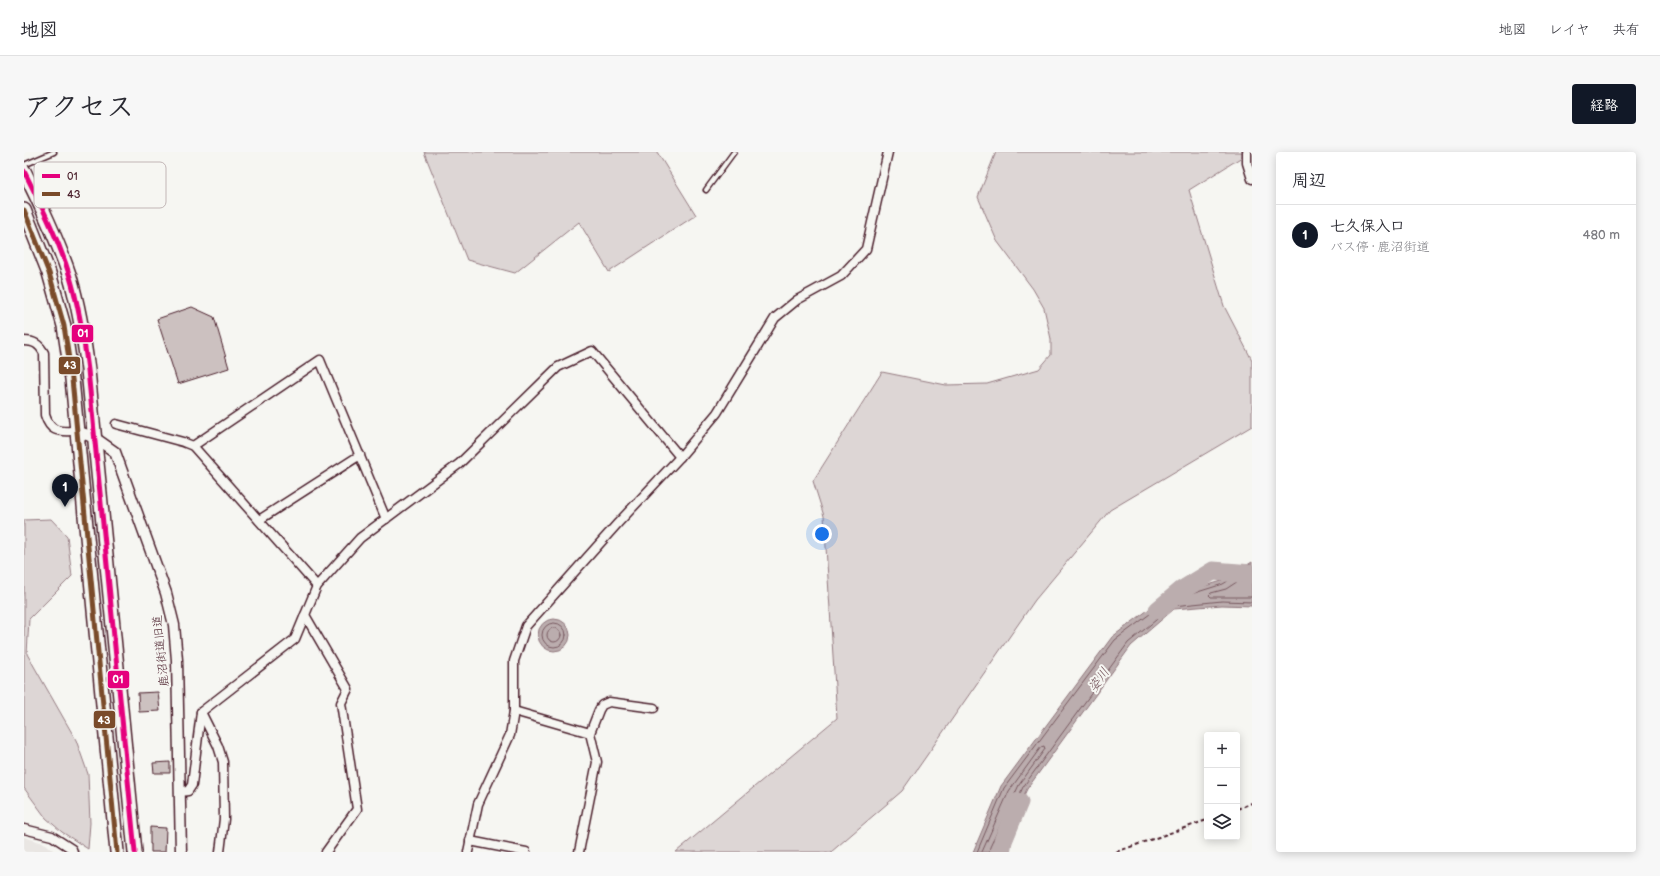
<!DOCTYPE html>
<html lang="ja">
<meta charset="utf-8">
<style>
:root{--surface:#fff;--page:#f7f7f7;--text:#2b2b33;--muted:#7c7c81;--line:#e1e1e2;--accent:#111827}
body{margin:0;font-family:"Balsamiq Sans","Klee One",sans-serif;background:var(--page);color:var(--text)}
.controls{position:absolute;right:12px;bottom:12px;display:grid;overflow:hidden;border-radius:4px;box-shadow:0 2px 10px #0003}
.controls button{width:36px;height:36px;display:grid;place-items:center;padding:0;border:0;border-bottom:1px solid var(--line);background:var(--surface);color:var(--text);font:20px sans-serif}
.you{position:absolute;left:798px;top:382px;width:14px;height:14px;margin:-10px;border:3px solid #fff;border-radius:50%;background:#1a73e8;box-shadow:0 0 0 6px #1a73e833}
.badge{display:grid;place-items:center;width:26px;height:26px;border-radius:50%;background:var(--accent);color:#fff;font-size:13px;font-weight:700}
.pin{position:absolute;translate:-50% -33px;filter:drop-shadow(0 1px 2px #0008)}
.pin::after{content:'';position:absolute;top:21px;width:14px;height:12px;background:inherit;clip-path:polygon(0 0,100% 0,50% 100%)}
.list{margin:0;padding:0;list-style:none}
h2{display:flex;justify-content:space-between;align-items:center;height:52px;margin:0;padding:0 16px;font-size:17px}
h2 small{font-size:13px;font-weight:400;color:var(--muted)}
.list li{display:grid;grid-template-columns:26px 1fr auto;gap:12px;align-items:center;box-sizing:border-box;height:60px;padding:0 16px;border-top:1px solid var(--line)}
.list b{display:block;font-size:15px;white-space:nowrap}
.list p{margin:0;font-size:13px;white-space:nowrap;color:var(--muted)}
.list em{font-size:13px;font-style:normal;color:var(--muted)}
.icon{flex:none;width:22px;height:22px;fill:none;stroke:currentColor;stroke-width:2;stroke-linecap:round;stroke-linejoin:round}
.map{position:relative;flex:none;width:1228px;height:700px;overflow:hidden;border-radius:4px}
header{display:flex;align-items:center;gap:24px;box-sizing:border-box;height:56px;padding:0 20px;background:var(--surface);border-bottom:1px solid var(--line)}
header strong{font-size:19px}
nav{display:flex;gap:22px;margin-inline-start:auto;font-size:14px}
.intro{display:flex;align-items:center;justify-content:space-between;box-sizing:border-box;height:96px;padding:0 24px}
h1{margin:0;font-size:28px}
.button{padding:10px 18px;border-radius:4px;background:var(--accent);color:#fff;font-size:14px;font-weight:700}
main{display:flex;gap:24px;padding:0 24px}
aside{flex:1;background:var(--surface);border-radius:4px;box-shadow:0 2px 10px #0003}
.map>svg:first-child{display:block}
</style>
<header>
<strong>地図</strong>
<nav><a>地図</a><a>レイヤ</a><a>共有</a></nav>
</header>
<div class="intro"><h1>アクセス</h1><a class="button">経路</a></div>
<main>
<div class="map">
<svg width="1228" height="700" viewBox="0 0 1228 700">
<rect width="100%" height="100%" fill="#f6f6f2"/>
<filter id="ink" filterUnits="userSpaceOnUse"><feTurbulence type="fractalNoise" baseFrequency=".025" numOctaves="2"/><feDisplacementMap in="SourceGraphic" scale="8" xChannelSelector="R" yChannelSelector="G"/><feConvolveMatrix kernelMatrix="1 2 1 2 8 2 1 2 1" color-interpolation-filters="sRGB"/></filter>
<g filter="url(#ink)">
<polygon fill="#e9e6e3" points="0,685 22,692 31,700 0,700"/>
<g fill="#ddd6d5" stroke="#947a80">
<polygon points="400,0 633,0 672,63 585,120 555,70 491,121 443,108"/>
<polygon points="972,0 1226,0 1165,38 1200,154 1228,208 1228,274 1086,358 1011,448 878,639 807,700 652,700 813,566 800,364 789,329 858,220 922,233 963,232 1015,217 1027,203 1027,187 1020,156 1009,137 973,89 954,45"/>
<polygon points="27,367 43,384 48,424 5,467 3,502 52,588 64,622 66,671 64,697 38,680 22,666 0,636 0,368"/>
</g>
<g fill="#bbadae" stroke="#8e747a">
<polygon points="1228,410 1228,454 1198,453 1150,457 1107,494 1003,637 973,700 949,700 977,634 1088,485 1140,446 1198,429"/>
<circle cx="530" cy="483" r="16"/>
</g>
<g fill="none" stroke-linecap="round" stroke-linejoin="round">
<g stroke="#77585f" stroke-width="1">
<polyline points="1228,420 1202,437 1187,441 1185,443 1187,445 1228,445"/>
<circle cx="530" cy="483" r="12"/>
<circle cx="530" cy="483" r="7"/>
<polyline points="953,700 980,636 1091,488 1142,450 1199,432 1228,414"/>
<polyline points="958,700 985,639 1017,595 1020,594 1021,597 995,633 966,695 965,700"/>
<polyline points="970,700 999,635 1104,491 1149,454 1198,449 1228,450"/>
</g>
<g stroke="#bbadae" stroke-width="19">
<polyline points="1134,458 1158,438 1189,419 1228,422"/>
<polyline points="977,700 979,689 995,650"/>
</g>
</g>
<g fill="#ccc1c0" stroke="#4a1f2b">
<polygon points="168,155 190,165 205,216 154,232 133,167"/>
<polygon points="134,540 136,559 115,560 114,541"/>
<polygon points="146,610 146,621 130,621 129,611"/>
<polygon points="126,675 142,676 141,700 127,700 127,692 126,692"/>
</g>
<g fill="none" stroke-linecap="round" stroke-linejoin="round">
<defs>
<g id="service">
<polyline points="0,13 30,0"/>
<polyline points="682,38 710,0"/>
</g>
<g id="minor">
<polyline points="1223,0 1223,11 1228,27"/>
<path d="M0,189C10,189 15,192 20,201L21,263C27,282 36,279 53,279"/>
<polyline points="92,272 159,290 169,294 293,434"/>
<polyline points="169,294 296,208 362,367"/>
<polyline points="235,368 336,303"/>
<polyline points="281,463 324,537 317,551 333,657 302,700"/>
<polyline points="490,559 566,581 575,558 578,553 585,550 630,556"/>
<polyline points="177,560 194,594 199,610 200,667 196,700"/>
<polyline points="156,640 164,639 168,633 177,560 271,487 293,434 336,386 435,312 534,215 568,199 656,305"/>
<polyline points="0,677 28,684 48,697 49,700"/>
<polyline points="446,689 502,700"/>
<polyline points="444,700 454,652 486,583 490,559 490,509 502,474 594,371 656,305 693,261 751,166 773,148 817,124 842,97 864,0"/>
<polyline points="555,700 573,610 566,581"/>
</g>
<polyline id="tertiary" points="53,279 71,286 91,300 142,441 150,473 153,508 157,700"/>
<g id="primary">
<path d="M0,19C17,53 34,89 46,125C55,155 60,187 64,218L111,700"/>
<polyline points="0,58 25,121 40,174 48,227 93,700"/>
</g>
</defs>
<use href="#service" stroke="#4a1f2b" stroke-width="7"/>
<use href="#minor" stroke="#4a1f2b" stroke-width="11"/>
<use href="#tertiary" stroke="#4a1f2b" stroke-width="13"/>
<use href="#primary" stroke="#4a1f2b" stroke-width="16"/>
<g stroke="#4a1f2b" stroke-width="2" stroke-dasharray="4 3" stroke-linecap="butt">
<polyline points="1213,657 1228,651"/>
<polyline points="1092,700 1183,668"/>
</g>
<use href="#service" stroke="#f6f6f2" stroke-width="4"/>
<use href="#minor" stroke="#f6f6f2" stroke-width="8"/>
<use href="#tertiary" stroke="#f6f6f2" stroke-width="10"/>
<use href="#primary" stroke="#f6f6f2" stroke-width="13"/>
<defs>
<path id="bus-1" d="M0,19C17,53 35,88 46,125C55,155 60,187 64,218L111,700"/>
<polyline id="bus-2" points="0,58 25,121 40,174 48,227 93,700"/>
</defs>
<use href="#bus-1" stroke="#f6f6f2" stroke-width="8"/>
<use href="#bus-2" stroke="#f6f6f2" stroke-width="8"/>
<use href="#bus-1" stroke="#e5007d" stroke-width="5"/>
<use href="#bus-2" stroke="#7a4b2a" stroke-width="5"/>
</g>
</g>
<g text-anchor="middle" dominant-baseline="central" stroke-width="4" stroke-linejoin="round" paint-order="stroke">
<g font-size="12" fill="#4a1f2b" stroke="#f6f6f2">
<text transform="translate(137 499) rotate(-96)">鹿沼街道旧道</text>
</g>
<g font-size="13" font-style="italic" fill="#6c4a52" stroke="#f6f6f2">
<text transform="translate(1075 528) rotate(-55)">姿川</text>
</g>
</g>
<rect x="10" y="10" width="132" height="46" rx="6" fill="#f6f6f2" stroke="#c2b6b6" stroke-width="1"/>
<rect x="18" y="22" width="18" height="4" fill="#e5007d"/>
<rect x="18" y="40" width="18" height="4" fill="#7a4b2a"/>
<g font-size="11" fill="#4a1f2b">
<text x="43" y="28">01</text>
<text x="43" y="46">43</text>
</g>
<g stroke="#f6f6f2" stroke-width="1.5">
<rect x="47" y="172" width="23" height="19" rx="4" fill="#e5007d"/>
<rect x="34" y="204" width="23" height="19" rx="4" fill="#7a4b2a"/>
<rect x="83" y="518" width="23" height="19" rx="4" fill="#e5007d"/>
<rect x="69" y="558" width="23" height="19" rx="4" fill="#7a4b2a"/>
</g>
<g font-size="11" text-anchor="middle" font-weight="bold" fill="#fff">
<text x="59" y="185">01</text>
<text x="46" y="217">43</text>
<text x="94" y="531">01</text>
<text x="80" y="572">43</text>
</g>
</svg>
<div class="controls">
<button>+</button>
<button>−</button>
<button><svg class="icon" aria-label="layers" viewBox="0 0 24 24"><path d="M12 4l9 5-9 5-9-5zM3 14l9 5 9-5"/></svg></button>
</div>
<div class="you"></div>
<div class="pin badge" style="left:41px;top:355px">1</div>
</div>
<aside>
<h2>周辺<small></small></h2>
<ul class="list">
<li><span class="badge">1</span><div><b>七久保入口</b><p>バス停 · 鹿沼街道</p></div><em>480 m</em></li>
</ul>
</aside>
</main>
